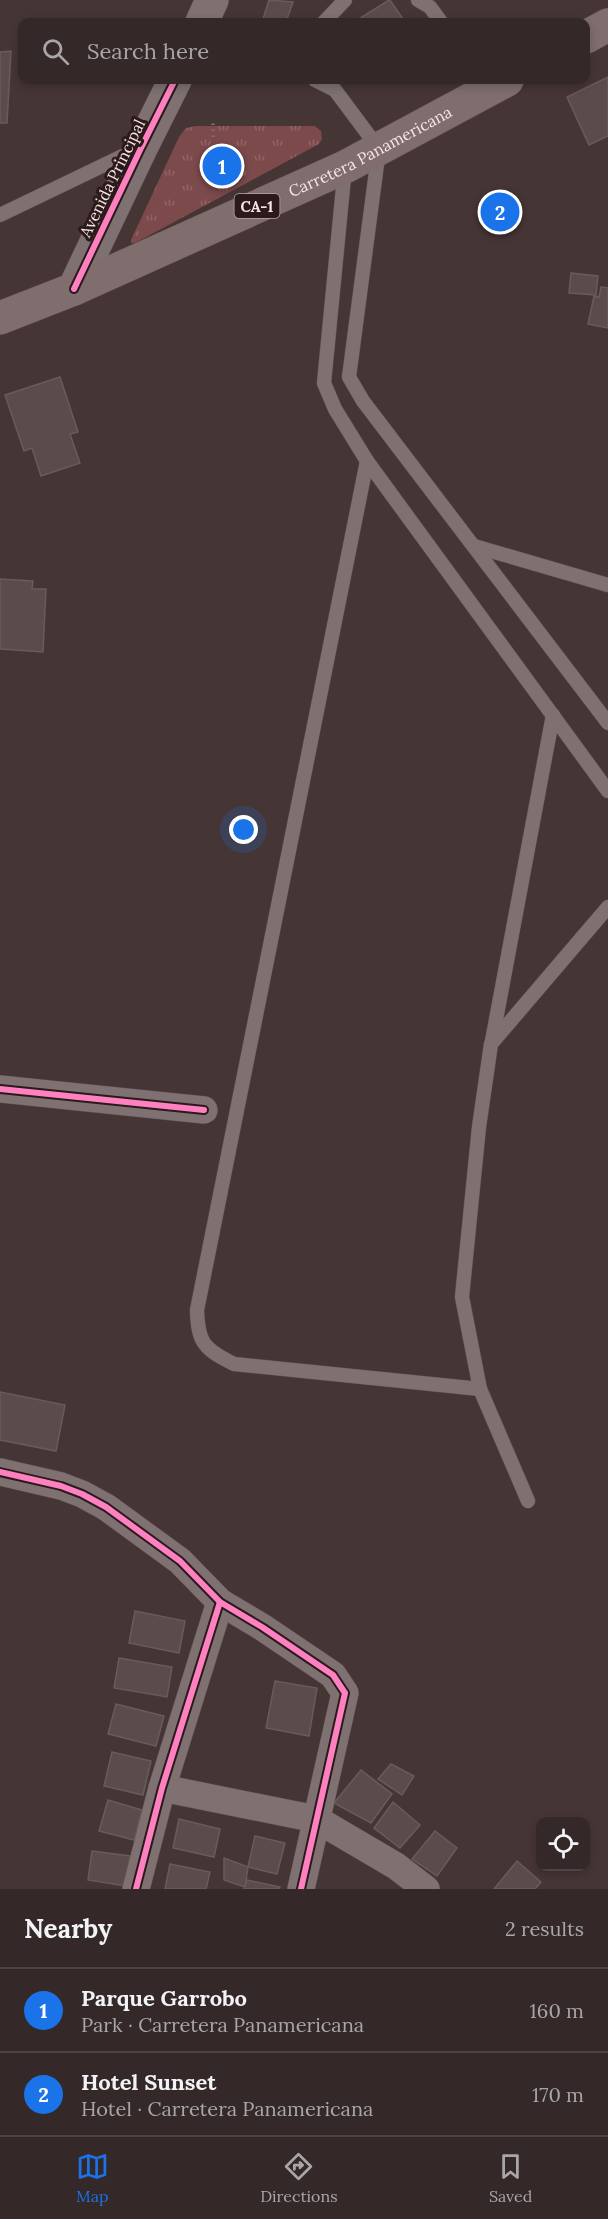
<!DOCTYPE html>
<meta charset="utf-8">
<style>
:root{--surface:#342828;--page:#3f3434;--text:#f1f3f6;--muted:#a9a6a8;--line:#4e4445;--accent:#1a73e8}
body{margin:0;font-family:Lora,serif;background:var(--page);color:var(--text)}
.controls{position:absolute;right:18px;bottom:18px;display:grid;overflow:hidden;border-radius:12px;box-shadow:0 3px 9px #0003}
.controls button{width:54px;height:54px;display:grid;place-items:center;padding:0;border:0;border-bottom:2px solid var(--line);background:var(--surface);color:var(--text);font:30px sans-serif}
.you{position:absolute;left:244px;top:830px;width:21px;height:21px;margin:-15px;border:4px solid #fff;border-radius:50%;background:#1a73e8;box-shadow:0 0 0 9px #1a73e833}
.badge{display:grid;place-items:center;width:39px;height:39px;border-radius:50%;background:var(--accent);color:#fff;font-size:20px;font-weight:700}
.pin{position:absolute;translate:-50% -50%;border:3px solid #fff;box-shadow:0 2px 6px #0006}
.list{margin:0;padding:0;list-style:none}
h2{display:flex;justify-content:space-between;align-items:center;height:78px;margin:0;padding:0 24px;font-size:26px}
h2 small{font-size:20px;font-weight:400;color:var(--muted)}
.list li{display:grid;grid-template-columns:39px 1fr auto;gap:18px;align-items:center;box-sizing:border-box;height:84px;padding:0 24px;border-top:2px solid var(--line)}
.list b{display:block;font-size:22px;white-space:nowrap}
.list p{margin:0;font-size:20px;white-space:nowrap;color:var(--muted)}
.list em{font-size:20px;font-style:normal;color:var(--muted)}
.icon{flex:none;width:33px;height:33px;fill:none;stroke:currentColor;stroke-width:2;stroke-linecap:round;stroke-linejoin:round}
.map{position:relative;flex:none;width:608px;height:1889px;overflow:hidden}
.search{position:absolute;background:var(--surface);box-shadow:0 3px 9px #0003;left:18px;right:18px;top:18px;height:66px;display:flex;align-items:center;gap:15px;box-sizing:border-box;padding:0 21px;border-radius:12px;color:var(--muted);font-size:22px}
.sheet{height:246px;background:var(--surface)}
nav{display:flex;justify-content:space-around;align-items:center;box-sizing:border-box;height:84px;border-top:2px solid var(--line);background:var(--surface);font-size:16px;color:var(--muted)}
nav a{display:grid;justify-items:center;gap:3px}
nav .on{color:var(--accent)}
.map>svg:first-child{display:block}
</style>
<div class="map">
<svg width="608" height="1889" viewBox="0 0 608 1889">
<defs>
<pattern id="park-tufts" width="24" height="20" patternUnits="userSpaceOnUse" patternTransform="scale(1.5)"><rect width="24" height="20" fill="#7d4a4c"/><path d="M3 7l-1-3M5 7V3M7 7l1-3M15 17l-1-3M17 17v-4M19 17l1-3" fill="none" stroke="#906466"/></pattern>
</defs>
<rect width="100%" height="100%" fill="#463535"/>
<polygon fill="url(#park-tufts)" points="196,126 315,126 321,131 322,139 319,144 135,243 131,243 131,240 179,137 186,128"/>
<g fill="#5b4c4c" stroke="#6a5a5b" stroke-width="1.5">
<polygon points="269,0 293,2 286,22 262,22"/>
<polygon points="390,0 405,22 354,22 389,0"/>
<polygon points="11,51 7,123 0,123 0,52"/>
<polygon points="608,77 608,136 589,145 567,97"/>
<polygon points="571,273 598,276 596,295 569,293"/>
<polygon points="601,287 608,288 608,328 588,324 594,296 599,297"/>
<polygon points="60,377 78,432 70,434 80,463 41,476 32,448 24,451 5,395"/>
<polygon points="0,579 33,581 32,589 46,589 43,652 0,649"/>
<polygon points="0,1392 65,1405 56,1451 0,1440"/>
<polygon points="135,1611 185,1621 179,1653 129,1643"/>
<polygon points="119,1658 172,1667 167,1697 114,1688"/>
<polygon points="275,1681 317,1688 309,1736 266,1728"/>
<polygon points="116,1704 164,1716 156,1746 108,1734"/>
<polygon points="112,1752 151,1761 143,1795 104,1786"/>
<polygon points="391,1764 414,1776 402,1795 378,1779"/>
<polygon points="361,1770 392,1794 371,1823 334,1803"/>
<polygon points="108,1800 142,1810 134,1840 99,1831"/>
<polygon points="393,1802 420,1825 400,1848 374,1828"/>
<polygon points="179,1819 220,1829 214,1857 173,1848"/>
<polygon points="435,1831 457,1848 437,1876 412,1859"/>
<polygon points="255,1836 285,1843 277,1874 248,1867"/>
<polygon points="92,1851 130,1856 125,1886 88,1880"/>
<polygon points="224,1858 248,1867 245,1887 224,1880"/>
<polygon points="517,1861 541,1882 535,1889 494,1889"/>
<polygon points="170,1864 210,1872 206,1889 165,1889"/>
<polygon points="247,1880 280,1887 279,1889 244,1889"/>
</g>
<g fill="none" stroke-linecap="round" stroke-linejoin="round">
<defs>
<g id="service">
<polyline points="418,0 430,7 441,22"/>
<polyline points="324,22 345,0"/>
<polyline points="315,80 335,90 379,149 349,377 363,401 608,723"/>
<polyline points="345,167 324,383 335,409 367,461 608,791"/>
<polyline points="0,215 133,151"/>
<path d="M367,461L197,1310C198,1343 204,1349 234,1364L480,1389"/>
<polyline points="474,546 608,585"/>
<polyline points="492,1041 553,715"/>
<polyline points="528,1501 480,1389 462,1297 479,1127 491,1044 608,907"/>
</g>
<g id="minor">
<polyline points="0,1089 204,1110"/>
<polyline points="0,1472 61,1486 82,1494 106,1507 180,1561 220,1602 262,1627 333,1675 345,1693 301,1889"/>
<polyline points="162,1788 316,1819 396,1866 426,1889"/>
<polyline points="136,1889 162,1788 220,1602"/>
</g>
<g id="tertiary">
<polyline points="202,22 212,0"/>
<polyline points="74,289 141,148 175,80"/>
</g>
<g id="trunk">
<polyline points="586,37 608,25"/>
<path id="s1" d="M0,318L74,289L345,167L507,80"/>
</g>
</defs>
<use href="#service" stroke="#615353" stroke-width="15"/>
<use href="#minor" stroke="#615353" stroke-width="28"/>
<use href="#tertiary" stroke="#615353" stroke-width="34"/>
<use href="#trunk" stroke="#615353" stroke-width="34"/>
<g stroke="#796b6c" stroke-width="4" stroke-dasharray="1.5 4.5" stroke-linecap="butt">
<polyline points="213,137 213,123"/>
<polyline points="225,178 231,188"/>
</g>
<use href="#service" stroke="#7f7171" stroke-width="14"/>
<use href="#minor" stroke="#7f7171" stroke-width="27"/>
<use href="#tertiary" stroke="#7f7171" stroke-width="33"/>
<use href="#trunk" stroke="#806e6f" stroke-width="33"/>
<defs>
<g id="cycleway">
<polyline points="74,289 141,148 175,80"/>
<polyline points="0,1089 204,1110"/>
<polyline points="0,1472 61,1486 82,1494 106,1507 180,1561 220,1602 262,1627 333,1675 345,1693 301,1889"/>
<polyline points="136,1889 162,1788 220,1602"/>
</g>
</defs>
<use href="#cycleway" stroke="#2a1a1b" stroke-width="10"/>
<use href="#cycleway" stroke="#ff80c0" stroke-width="6"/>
</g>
<g text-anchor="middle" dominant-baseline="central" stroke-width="6" stroke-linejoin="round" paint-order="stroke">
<rect fill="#2a1a1b" stroke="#bba7a8" stroke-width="1.5" x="234.5" y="194" width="45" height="24" rx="4.5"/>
<g font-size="15" font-weight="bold" fill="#f9e3e4">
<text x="257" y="206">CA-1</text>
</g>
<g font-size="16" fill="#f9e3e4" stroke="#2a1a1b">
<text stroke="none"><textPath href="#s1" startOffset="406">Carretera Panamericana</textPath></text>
<text transform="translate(112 178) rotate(-64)">Avenida Principal</text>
</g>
</g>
</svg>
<div class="controls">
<button><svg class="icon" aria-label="locate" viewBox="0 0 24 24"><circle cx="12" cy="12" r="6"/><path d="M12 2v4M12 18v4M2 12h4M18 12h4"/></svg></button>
</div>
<div class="you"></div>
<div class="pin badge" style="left:222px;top:166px">1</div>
<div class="pin badge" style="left:500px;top:212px">2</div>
<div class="search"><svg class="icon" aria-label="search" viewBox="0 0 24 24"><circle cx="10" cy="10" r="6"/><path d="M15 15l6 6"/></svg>Search here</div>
</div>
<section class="sheet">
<h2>Nearby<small>2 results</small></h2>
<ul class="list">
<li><span class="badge">1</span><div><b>Parque Garrobo</b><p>Park · Carretera Panamericana</p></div><em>160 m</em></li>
<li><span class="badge">2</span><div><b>Hotel Sunset</b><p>Hotel · Carretera Panamericana</p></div><em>170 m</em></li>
</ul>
</section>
<nav>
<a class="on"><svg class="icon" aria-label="map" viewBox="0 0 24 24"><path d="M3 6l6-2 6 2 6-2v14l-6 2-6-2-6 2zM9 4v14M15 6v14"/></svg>Map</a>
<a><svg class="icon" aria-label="directions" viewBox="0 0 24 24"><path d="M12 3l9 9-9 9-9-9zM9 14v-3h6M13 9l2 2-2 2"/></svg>Directions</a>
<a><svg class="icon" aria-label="saved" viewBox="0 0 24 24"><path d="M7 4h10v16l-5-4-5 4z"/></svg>Saved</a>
</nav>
